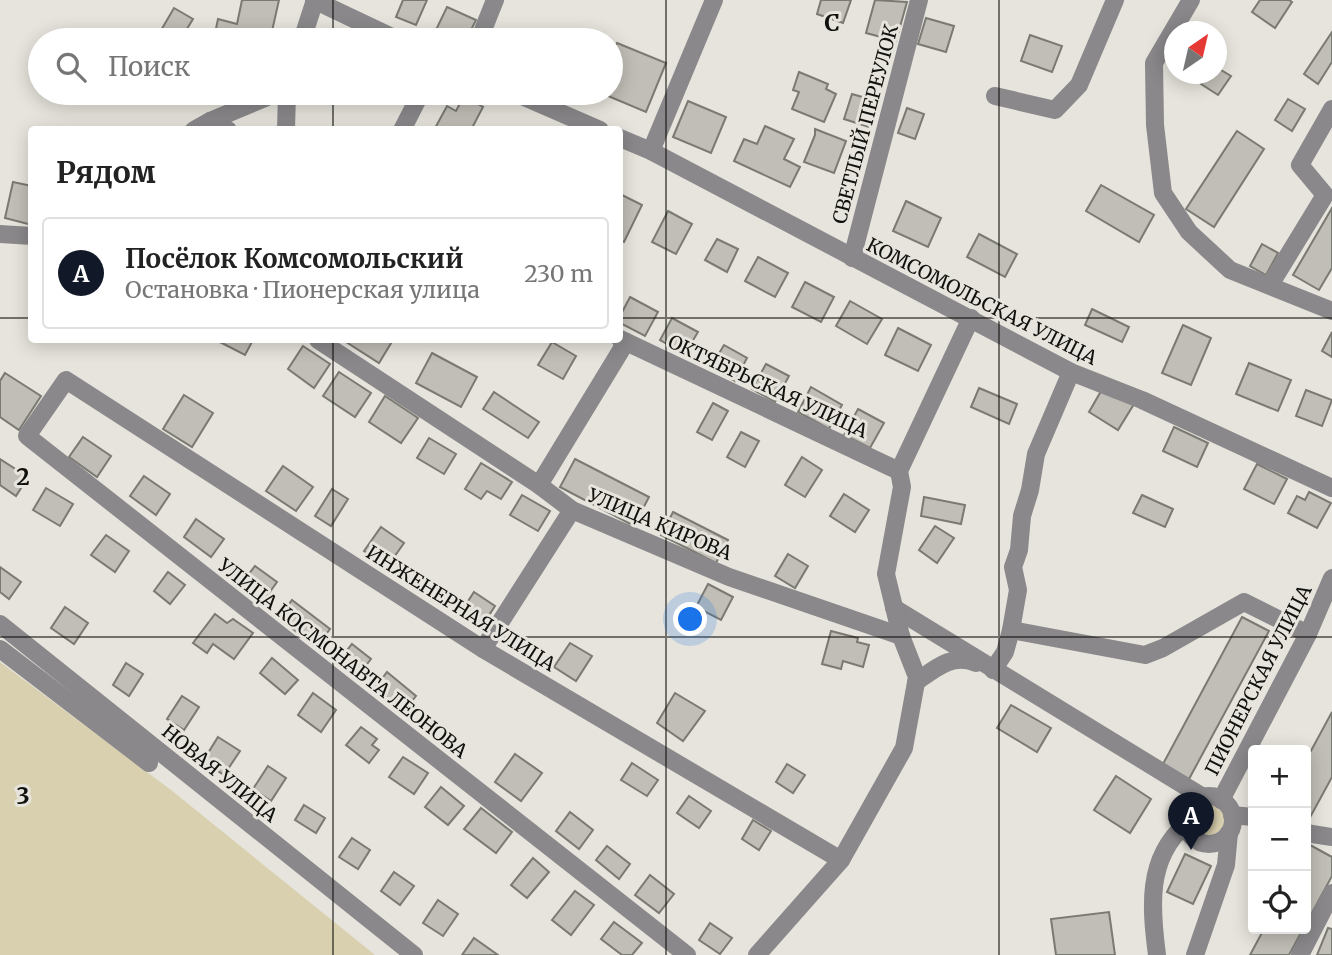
<!DOCTYPE html>
<html lang="ru">
<meta charset="utf-8">
<style>
:root{--surface:#fff;--page:#f6f6f6;--text:#222;--muted:#767676;--line:#e0e0e0;--accent:#111827}
body{margin:0;font-family:Merriweather,serif;background:var(--page);color:var(--text)}
.controls{position:absolute;right:21px;bottom:21px;display:grid;overflow:hidden;border-radius:7px;box-shadow:0 4px 18px #0003}
.controls button{width:63px;height:63px;display:grid;place-items:center;padding:0;border:0;border-bottom:2px solid var(--line);background:var(--surface);color:var(--text);font:35px sans-serif}
.compass{position:absolute;left:1164px;top:21px;width:63px;height:63px;border-radius:50%;background:var(--surface);box-shadow:0 4px 18px #0003;rotate:34deg}
.you{position:absolute;left:691px;top:620px;width:24px;height:24px;margin:-18px;border:5px solid #fff;border-radius:50%;background:#1a73e8;box-shadow:0 0 0 10px #1a73e833}
.badge{display:grid;place-items:center;width:46px;height:46px;border-radius:50%;background:var(--accent);color:#fff;font-size:23px;font-weight:700}
.pin{position:absolute;translate:-50% -58px;filter:drop-shadow(0 2px 4px #0008)}
.pin::after{content:'';position:absolute;top:37px;width:24px;height:21px;background:inherit;clip-path:polygon(0 0,100% 0,50% 100%)}
.list{margin:0;padding:0;list-style:none}
h2{display:flex;justify-content:space-between;align-items:center;height:91px;margin:0;padding:0 28px;font-size:30px}
h2 small{font-size:23px;font-weight:400;color:var(--muted)}
.list li{display:grid;grid-template-columns:46px 1fr auto;gap:21px;align-items:center;box-sizing:border-box;height:112px;margin:0 14px 14px;padding:0 14px;border:2px solid var(--line);border-radius:7px}
.list b{display:block;font-size:26px;white-space:nowrap}
.list p{margin:0;font-size:23px;white-space:nowrap;color:var(--muted)}
.list em{font-size:23px;font-style:normal;color:var(--muted)}
.icon{flex:none;width:38px;height:38px;fill:none;stroke:currentColor;stroke-width:2;stroke-linecap:round;stroke-linejoin:round}
.map{position:relative;flex:none;width:1332px;height:955px;overflow:hidden}
.search{position:absolute;background:var(--surface);box-shadow:0 4px 18px #0003;left:28px;top:28px;width:595px;height:77px;display:flex;align-items:center;gap:18px;box-sizing:border-box;padding:0 24px;border-radius:38px;color:var(--muted);font-size:26px}
.panel{position:absolute;background:var(--surface);box-shadow:0 4px 18px #0003;left:28px;top:126px;width:595px;height:217px;border-radius:7px}
.map>svg:first-child{display:block}
</style>
<div class="map">
<svg width="1332" height="955" viewBox="0 0 1332 955">
<rect width="100%" height="100%" fill="#e6e4dc"/>
<g fill="#d9d0af">
<polygon points="0,662 171,790 375,955 0,955"/>
<circle cx="1209" cy="820" r="15"/>
</g>
<g fill="#c0beb6" stroke="#7a7972" stroke-width="2">
<polygon points="242,0 279,0 270,40 224,40 214,38 218,19 237,24"/>
<polygon points="403,0 427,0 416,25 396,17"/>
<polygon points="821,0 851,0 843,23 817,14"/>
<polygon points="875,0 907,2 896,41 866,33"/>
<polygon points="1260,0 1289,0 1292,2 1275,28 1252,12"/>
<polygon points="447,7 476,20 466,40 447,40 434,34"/>
<polygon points="174,8 193,19 180,40 173,40 160,32"/>
<polygon points="926,18 954,26 946,52 918,44"/>
<polygon points="530,31 546,40 525,40"/>
<polygon points="1332,32 1332,62 1318,84 1304,74"/>
<polygon points="1030,35 1062,46 1052,72 1021,61"/>
<polygon points="617,43 666,63 646,112 601,93 611,93 611,58"/>
<polygon points="1216,67 1231,76 1218,95 1201,84 1208,74 1216,74"/>
<polygon points="799,72 828,84 826,89 836,94 824,122 792,109 799,92 793,90"/>
<polygon points="355,93 376,93 372,101"/>
<polygon points="852,94 876,101 869,127 844,119"/>
<polygon points="464,96 483,107 471,130 434,130 447,106 456,111"/>
<polygon points="1288,99 1305,109 1292,131 1275,120"/>
<polygon points="688,101 726,117 711,153 673,137"/>
<polygon points="907,108 924,114 915,139 898,133"/>
<polygon points="765,126 794,139 784,159 800,167 790,187 734,161 744,139 757,144"/>
<polygon points="815,129 846,141 834,173 804,162 815,135"/>
<polygon points="1237,131 1264,149 1214,227 1186,209"/>
<polygon points="13,182 32,186 32,225 5,218"/>
<polygon points="1101,185 1154,215 1139,242 1086,211"/>
<polygon points="620,194 642,205 624,242 620,240"/>
<polygon points="906,201 941,218 928,247 893,231"/>
<polygon points="1332,208 1332,268 1319,290 1293,275"/>
<polygon points="668,211 692,224 676,254 652,242"/>
<polygon points="979,234 1017,254 1005,277 967,257"/>
<polygon points="717,239 738,249 727,272 705,260"/>
<polygon points="1262,244 1278,253 1266,275 1250,266"/>
<polygon points="758,257 788,273 775,297 745,281"/>
<polygon points="805,282 834,297 821,322 792,307"/>
<polygon points="630,297 658,312 645,336 620,323 620,316"/>
<polygon points="850,301 882,319 867,344 836,326"/>
<polygon points="1092,309 1129,327 1122,342 1085,325"/>
<polygon points="672,318 698,332 685,354 660,340"/>
<polygon points="1183,325 1211,338 1191,385 1162,373"/>
<polygon points="898,328 931,345 918,371 885,355"/>
<polygon points="1332,332 1332,357 1322,351"/>
<polygon points="216,340 253,340 245,355"/>
<polygon points="343,340 393,340 379,363"/>
<polygon points="552,342 576,356 563,379 538,365"/>
<polygon points="724,345 747,358 735,381 711,367"/>
<polygon points="303,346 330,364 314,388 288,369"/>
<polygon points="432,353 477,377 461,407 416,383"/>
<polygon points="1249,363 1291,380 1278,411 1236,394"/>
<polygon points="766,364 789,376 775,402 752,389"/>
<polygon points="339,372 371,393 355,417 323,396"/>
<polygon points="5,373 41,396 19,430 0,417 0,381"/>
<polygon points="1104,386 1134,404 1118,430 1089,412"/>
<polygon points="811,387 842,405 829,429 798,412"/>
<polygon points="979,388 1017,404 1009,424 971,407"/>
<polygon points="1306,390 1332,400 1322,426 1296,416"/>
<polygon points="494,392 539,422 528,438 483,409"/>
<polygon points="184,395 213,413 192,447 163,429"/>
<polygon points="385,396 418,418 401,443 369,422"/>
<polygon points="713,403 728,411 712,440 697,432"/>
<polygon points="858,409 884,423 870,448 844,435"/>
<polygon points="1174,427 1208,443 1197,467 1163,451"/>
<polygon points="741,432 759,441 745,467 727,457"/>
<polygon points="83,437 111,456 97,477 69,457"/>
<polygon points="429,438 456,454 444,474 417,458"/>
<polygon points="802,457 822,470 805,497 785,485"/>
<polygon points="0,459 28,477 16,496 0,485"/>
<polygon points="575,459 649,497 634,526 560,487"/>
<polygon points="481,463 512,482 501,499 487,491 481,499 465,489"/>
<polygon points="1257,464 1287,479 1274,504 1244,489"/>
<polygon points="283,466 313,487 296,511 266,491"/>
<polygon points="144,476 170,494 156,515 130,496"/>
<polygon points="46,488 73,504 60,526 33,510"/>
<polygon points="332,489 348,499 331,526 315,516"/>
<polygon points="1309,492 1331,503 1317,528 1288,513 1297,496 1305,500"/>
<polygon points="844,494 869,510 855,532 830,516"/>
<polygon points="522,495 550,511 538,531 510,515"/>
<polygon points="1142,495 1173,509 1165,527 1133,513"/>
<polygon points="924,497 965,505 961,524 921,516"/>
<polygon points="673,512 728,540 716,563 661,535"/>
<polygon points="196,519 224,539 211,557 184,537"/>
<polygon points="935,526 954,538 937,563 919,550"/>
<polygon points="381,527 404,543 387,567 364,551"/>
<polygon points="106,535 129,551 115,572 91,555"/>
<polygon points="788,554 808,566 795,588 775,576"/>
<polygon points="255,566 277,582 264,600 242,583"/>
<polygon points="0,567 21,582 9,599 0,592"/>
<polygon points="168,572 185,585 170,604 154,591"/>
<polygon points="708,584 733,597 721,620 696,607"/>
<polygon points="474,592 495,606 480,629 459,615"/>
<polygon points="292,600 330,629 316,647 279,618"/>
<polygon points="65,607 88,623 74,644 51,628"/>
<polygon points="215,614 227,623 233,619 253,633 234,659 213,644 207,653 193,643"/>
<polygon points="1242,617 1269,631 1189,779 1163,764"/>
<polygon points="831,631 858,638 857,642 869,645 863,667 843,661 841,669 822,664"/>
<polygon points="570,643 592,656 576,681 554,667"/>
<polygon points="352,644 371,659 359,674 340,659"/>
<polygon points="272,658 298,680 285,694 260,673"/>
<polygon points="126,663 143,674 129,696 113,685"/>
<polygon points="387,672 416,696 404,711 375,688"/>
<polygon points="313,693 336,710 321,732 298,715"/>
<polygon points="675,693 705,711 683,741 657,723"/>
<polygon points="182,696 199,707 184,730 167,719"/>
<polygon points="1011,705 1051,728 1037,752 997,728"/>
<polygon points="1332,712 1332,777 1307,823 1306,760"/>
<polygon points="361,727 377,739 372,745 379,750 369,763 346,745"/>
<polygon points="218,737 240,751 224,775 203,761"/>
<polygon points="515,754 542,773 521,801 495,782"/>
<polygon points="403,757 428,773 414,794 389,777"/>
<polygon points="632,763 658,780 647,796 621,780"/>
<polygon points="787,764 805,775 793,793 776,782"/>
<polygon points="268,766 286,778 271,801 253,789"/>
<polygon points="1116,776 1151,799 1130,833 1094,810"/>
<polygon points="441,787 464,806 448,825 425,807"/>
<polygon points="689,796 711,811 699,828 677,813"/>
<polygon points="304,805 325,818 316,833 295,820"/>
<polygon points="481,808 512,832 496,853 464,829"/>
<polygon points="570,812 593,830 579,849 556,831"/>
<polygon points="753,820 771,831 759,850 742,839"/>
<polygon points="352,838 370,850 358,869 339,857"/>
<polygon points="1310,845 1332,857 1332,876 1306,924 1306,853"/>
<polygon points="607,846 630,864 619,879 596,860"/>
<polygon points="1185,854 1211,866 1193,904 1167,892"/>
<polygon points="533,858 549,872 527,898 511,885"/>
<polygon points="394,872 414,886 400,905 381,891"/>
<polygon points="650,875 674,894 659,913 635,895"/>
<polygon points="575,891 594,905 571,935 552,920"/>
<polygon points="438,900 458,914 443,936 423,923"/>
<polygon points="1109,912 1115,955 1056,955 1051,919"/>
<polygon points="614,922 642,943 632,955 622,955 601,939"/>
<polygon points="710,923 732,938 720,954 699,940"/>
<polygon points="1328,928 1332,929 1332,955 1317,955"/>
<polygon points="1264,929 1303,929 1289,955 1250,955"/>
<polygon points="474,938 498,955 462,955"/>
</g>
<g fill="none" stroke-linecap="round" stroke-linejoin="round">
<g stroke="#8a888a" stroke-width="18">
<polyline points="314,0 398,40"/>
<polyline points="1191,0 1154,63 1155,125 1163,193 1189,232 1230,270 1332,311"/>
<polyline points="302,40 315,0"/>
<polyline points="479,40 495,0"/>
<polyline points="515,93 600,130"/>
<polyline points="995,96 1055,110 1079,85 1115,0"/>
<polyline points="210,121 277,93"/>
<polyline points="194,130 210,121 228,130"/>
<polyline points="286,130 287,93"/>
<polyline points="402,130 421,93"/>
<polyline points="620,138 651,151 1071,372 1142,400 1332,488"/>
<polyline points="651,151 714,0"/>
<polyline points="0,234 32,236"/>
<polyline points="852,258 919,0"/>
<polyline points="1270,285 1325,195 1300,165 1332,109"/>
<polyline points="620,339 899,471"/>
<polyline points="318,340 539,485 572,510 729,577 901,636"/>
<polyline points="539,485 626,342"/>
<polyline points="894,608 1203,797"/>
<polyline points="0,624 414,955"/>
<polyline points="1011,630 1145,655 1163,648 1244,602 1308,634"/>
<polyline points="0,649 149,763"/>
<polyline points="483,649 572,510"/>
<polyline points="993,670 1005,652 1011,630 1018,590 1013,567 1019,550 1022,516 1030,490 1036,454 1071,372"/>
<path d="M916,682C936,668 952,653 976,663"/>
<circle cx="1209" cy="820" r="24"/>
<polyline points="1221,800 1308,634 1332,578"/>
<polyline points="1232,815 1253,817"/>
<polyline points="1306,833 1332,837"/>
<polyline points="687,955 27,436 66,380 483,649 841,860"/>
<polyline points="757,955 841,860 904,748 917,677 901,636 886,574 902,487 899,471 971,318"/>
<path d="M1157,955C1151,909 1146,859 1185,825"/>
<polyline points="1195,955 1226,865 1229,833"/>
<polyline points="1300,955 1332,893"/>
</g>
</g>
<path fill="none" stroke="#10100d" stroke-width="2" stroke-opacity="0.55" d="M333,0V40M666,0V955M999,0V955M333,93V130M0,318H32M620,318H1332M333,340V955M0,637H1332"/>
<g text-anchor="middle" dominant-baseline="central" stroke-width="6" stroke-linejoin="round" paint-order="stroke">
<g font-size="19" fill="#10100d" stroke="#e6e4dc">
<text transform="translate(865 124) rotate(-75)">СВЕТЛЫЙ ПЕРЕУЛОК</text>
<text transform="translate(982 301) rotate(27)">КОМСОМОЛЬСКАЯ УЛИЦА</text>
<text transform="translate(768 386) rotate(25)">ОКТЯБРЬСКАЯ УЛИЦА</text>
<text transform="translate(660 524) rotate(23)">УЛИЦА КИРОВА</text>
<text transform="translate(461 608) rotate(32)">ИНЖЕНЕРНАЯ УЛИЦА</text>
<text transform="translate(343 658) rotate(38)">УЛИЦА КОСМОНАВТА ЛЕОНОВА</text>
<text transform="translate(1258 680) rotate(-63)">ПИОНЕРСКАЯ УЛИЦА</text>
<text transform="translate(220 773) rotate(39)">НОВАЯ УЛИЦА</text>
</g>
</g>
<g font-size="23" text-anchor="middle" font-weight="bold" fill="#10100d" stroke="#e6e4dc" stroke-width="6" stroke-linejoin="round" paint-order="stroke">
<text x="832" y="31">C</text>
<text x="23" y="485">2</text>
<text x="23" y="804">3</text>
</g>
</svg>
<div class="controls">
<button>+</button>
<button>−</button>
<button><svg class="icon" aria-label="locate" viewBox="0 0 24 24"><circle cx="12" cy="12" r="6"/><path d="M12 2v4M12 18v4M2 12h4M18 12h4"/></svg></button>
</div>
<svg class="compass" viewBox="-18 -18 36 36"><path d="M0-13l5 13h-10z" fill="#e53935"/><path d="M0 13l5-13h-10z" fill="#767676"/></svg>
<div class="you"></div>
<div class="pin badge" style="left:1191px;top:850px">A</div>
<div class="search"><svg class="icon" aria-label="search" viewBox="0 0 24 24"><circle cx="10" cy="10" r="6"/><path d="M15 15l6 6"/></svg>Поиск</div>
<section class="panel">
<h2>Рядом<small></small></h2>
<ul class="list">
<li><span class="badge">A</span><div><b>Посёлок Комсомольский</b><p>Остановка · Пионерская улица</p></div><em>230 m</em></li>
</ul>
</section>
</div>
